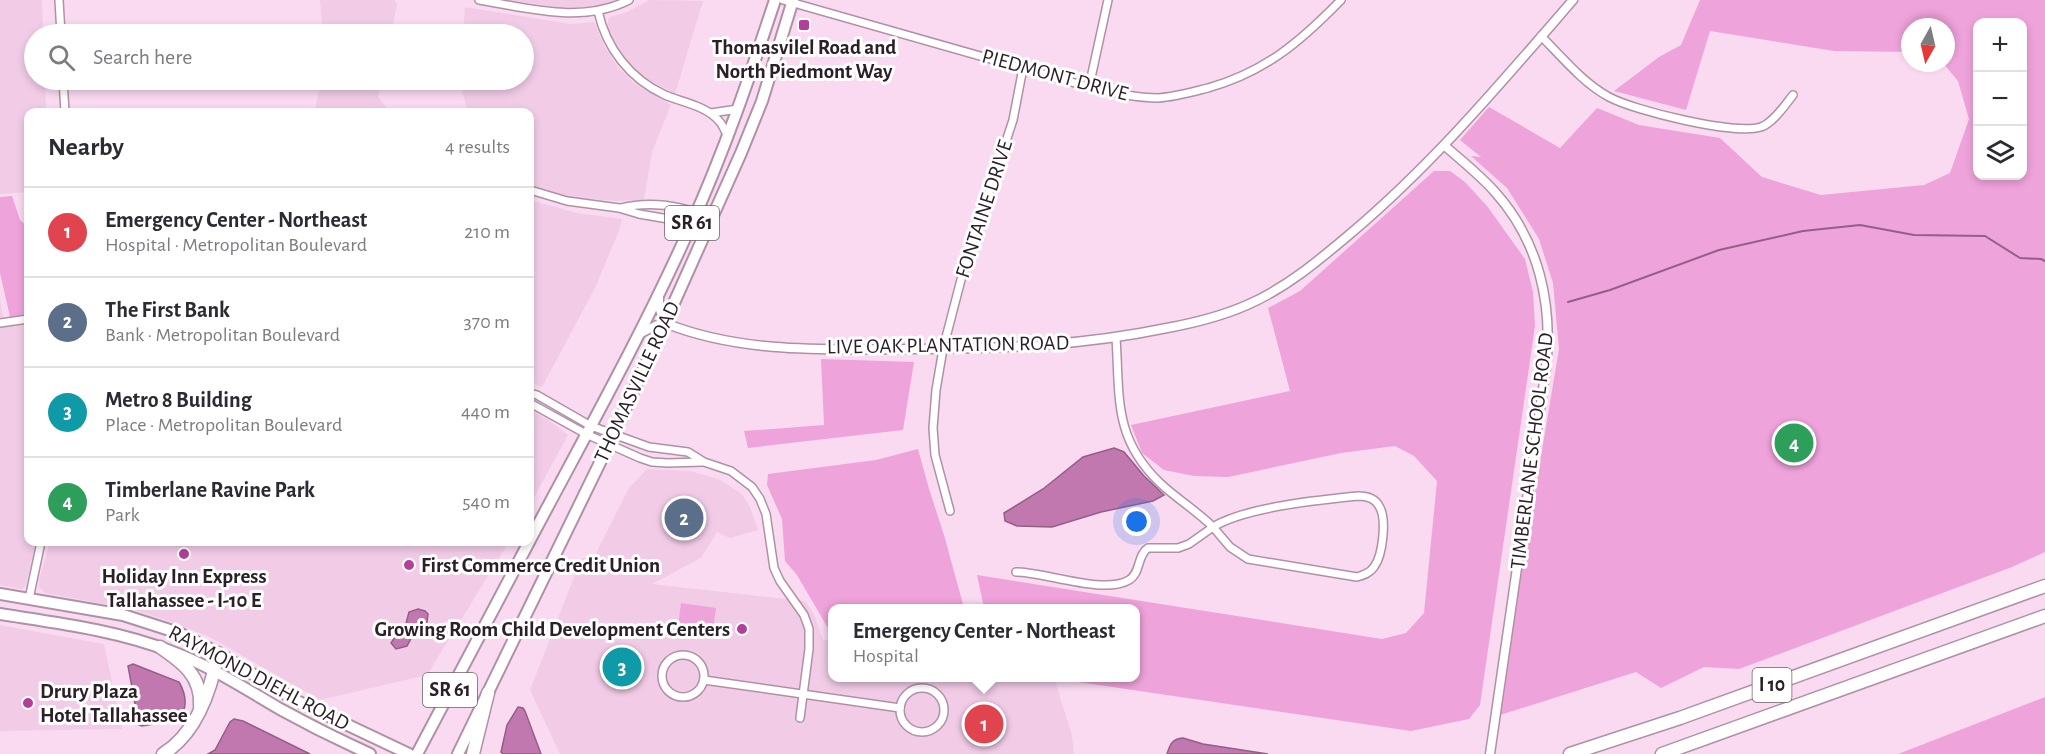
<!DOCTYPE html>
<meta charset="utf-8">
<style>
:root{--surface:#fff;--page:#f7f7f7;--text:#2b2b33;--muted:#7c7c81;--line:#e1e1e2;--accent:#7c3aed}
body{margin:0;font-family:"Alegreya Sans",sans-serif;background:var(--page);color:var(--text)}
.controls{position:absolute;right:18px;top:18px;display:grid;overflow:hidden;border-radius:12px;box-shadow:0 3px 9px #0003}
.controls button{width:54px;height:54px;display:grid;place-items:center;padding:0;border:0;border-bottom:2px solid var(--line);background:var(--surface);color:var(--text);font:30px sans-serif}
.compass{position:absolute;left:1901px;top:18px;width:54px;height:54px;border-radius:50%;background:var(--surface);box-shadow:0 3px 9px #0003;rotate:188deg}
.you{position:absolute;left:1137px;top:522px;width:21px;height:21px;margin:-15px;border:4px solid #fff;border-radius:50%;background:#1a73e8;box-shadow:0 0 0 9px #1a73e833}
.badge{display:grid;place-items:center;width:39px;height:39px;border-radius:50%;background:var(--accent);color:#fff;font-size:20px;font-weight:700}
.pin{position:absolute;translate:-50% -50%;border:3px solid #fff;box-shadow:0 2px 6px #0006}
.popup{position:absolute;left:828px;top:604px;width:312px;height:78px;box-sizing:border-box;display:grid;place-content:center;border-radius:12px;background:var(--surface);filter:drop-shadow(0 2px 4px #0005);font-size:20px;white-space:nowrap;color:var(--muted)}
.popup b{font-size:22px;color:var(--text)}
.popup::after{content:'';position:absolute;left:50%;top:100%;margin-left:-12px;border:12px solid transparent;border-top-color:var(--surface)}
.list{margin:0;padding:0;list-style:none}
h2{display:flex;justify-content:space-between;align-items:center;height:78px;margin:0;padding:0 24px;font-size:26px}
h2 small{font-size:20px;font-weight:400;color:var(--muted)}
.list li{display:grid;grid-template-columns:39px 1fr auto;gap:18px;align-items:center;box-sizing:border-box;height:90px;padding:0 24px;border-top:2px solid var(--line)}
.list b{display:block;font-size:22px;white-space:nowrap}
.list p{margin:0;font-size:20px;white-space:nowrap;color:var(--muted)}
.list em{font-size:20px;font-style:normal;color:var(--muted)}
.icon{flex:none;width:33px;height:33px;fill:none;stroke:currentColor;stroke-width:2;stroke-linecap:round;stroke-linejoin:round}
.map{position:relative;flex:none;width:2045px;height:754px;overflow:hidden}
.search{position:absolute;background:var(--surface);box-shadow:0 3px 9px #0003;left:24px;top:24px;width:510px;height:66px;display:flex;align-items:center;gap:15px;box-sizing:border-box;padding:0 21px;border-radius:33px;color:var(--muted);font-size:22px}
.panel{position:absolute;background:var(--surface);box-shadow:0 3px 9px #0003;left:24px;top:108px;width:510px;height:438px;border-radius:12px}
.map>svg:first-child{display:block}
</style>
<div class="map">
<svg width="2045" height="754" viewBox="0 0 2045 754">
<rect width="100%" height="100%" fill="#fadaf1"/>
<g fill="#f2cce7">
<polygon points="0,0 42,0 43,34 34,34 34,80 45,80 46,112 28,112 28,192 0,194"/>
<polygon points="320,0 395,0 397,5 391,34 323,34"/>
<polygon points="507,0 617,0 594,7 572,9"/>
<polygon points="650,0 703,1 675,94 640,75 624,59 611,38 607,26 609,17 625,13"/>
<polygon points="465,7 571,24 594,22 605,47 618,67 633,82 671,105 652,152 644,200 616,201 578,198 556,195 530,185 530,112 468,112 459,80 524,80 524,34 463,34"/>
<polygon points="322,80 381,80 378,97 390,112 314,112"/>
<polygon points="530,200 577,213 622,219 619,231 595,288 542,387 530,382"/>
<polygon points="0,299 3,318 28,316 28,542 36,542 26,585 22,589 0,585"/>
<polygon points="530,410 547,419 568,435 530,505"/>
<polygon points="647,469 690,471 719,479 742,494 750,507 758,530 730,538 717,532 701,558 652,584 805,601 814,614 823,640 832,641 832,678 1054,678 1072,735 1074,754 560,754 530,690 581,559 594,557 629,488"/>
<polygon points="50,542 509,542 427,675 320,700 210,637 163,619 131,609 45,593 39,587 39,580"/>
<polygon points="0,625 104,644 122,729 0,731"/>
</g>
<g fill="#efa3db" fill-rule="evenodd">
<path d="M1700,0H2045V552L2012,567L1739,669L1704,667L1661,688L1636,672L1500,715L1499,706L1559,349L1553,283L1539,239L1507,188L1471,156L1481,157L1460,140L1489,107L1560,148L1597,108L1639,125L1720,138L1762,177L1821,195L1924,185L1950,173L1969,119L1958,81L1943,63H1946V27H1910V52L1834,51L1710,31L1686,110L1614,91L1659,57L1681,45ZM1978,22H2022V176H1978Z"/>
<polygon points="1434,171 1450,171 1465,182 1487,206 1525,259 1533,292 1535,326 1480,705 1469,719 1411,731 1058,679 1136,678 1136,608 984,608 977,575 1382,639 1406,633 1424,613 1437,481 1414,456 1395,446 1341,453 1228,477 1194,476 1164,470 1142,453 1131,425 1290,391 1268,308 1300,291"/>
<polygon points="12,196 20,220 28,227 28,315 10,317 0,273 0,197"/>
<polygon points="821,359 914,362 903,430 748,448 744,431 824,425"/>
<polygon points="918,449 929,489 944,535 964,608 832,608 832,635 797,575 785,561 782,519 767,485 768,474 876,460"/>
<polygon points="681,603 716,608 713,631 692,627 690,637 677,635"/>
<polygon points="2045,697 2045,754 1898,754"/>
</g>
<g fill="#c178af" stroke="#945e86" stroke-width="1.5">
<polygon points="1114,448 1124,452 1144,476 1164,495 1153,501 1101,512 1052,527 1017,526 1005,521 1004,513 1043,489 1083,457"/>
<polygon points="418,609 425,611 428,614 427,622 415,631 407,646 396,649 391,643 395,637 404,631 409,612"/>
<path d="M133,664L179,682C186,694 189,710 177,720L142,726L139,725L128,666Z"/>
<polygon points="518,707 523,708 525,711 541,754 503,754 501,752 507,725"/>
<polygon points="234,719 243,721 310,754 208,754 215,750 230,722"/>
<path d="M1183,738L1203,744L1268,754H1167C1170,744 1172,739 1183,738Z"/>
</g>
<g fill="none" stroke-linecap="round" stroke-linejoin="round">
<polyline stroke="#945e86" stroke-width="2" points="1568,302 1610,290 1719,250 1803,231 1860,225 1914,235 1985,236 2020,258 2041,259 2045,261"/>
<defs>
<g id="minor">
<polyline points="59,0 61,34"/>
<path d="M479,0C529,8 581,24 629,0"/>
<path d="M783,0L1089,87C1111,92 1135,98 1158,98C1175,97 1192,92 1208,88C1265,72 1300,42 1341,0"/>
<path d="M598,11C606,48 630,79 665,95C681,102 707,106 719,121C723,125 725,131 728,137"/>
<path d="M1541,36C1562,57 1583,83 1609,97C1635,111 1734,135 1761,127C1773,123 1785,105 1793,95"/>
<polyline points="63,80 65,112"/>
<polyline points="1089,87 1108,0"/>
<polyline points="711,113 738,109"/>
<polyline points="530,190 567,201 619,208 639,214 692,223 707,228"/>
<path d="M621,208C652,200 683,206 712,218"/>
<polyline points="0,323 28,319"/>
<polyline points="530,393 537,395 591,426 649,447 688,452 704,462 731,471 752,487 760,499 766,514 774,568 780,581 804,615 809,629 809,649 800,718"/>
<polyline points="530,403 586,434 640,458 652,462 668,463 702,462"/>
<path d="M1358,496C1367,496 1375,498 1379,506C1387,518 1383,555 1374,567C1370,573 1364,575 1357,577L1248,559L1230,547L1213,527C1245,507 1320,500 1358,496Z"/>
<polyline points="950,511 935,455 933,428 936,390 943,349 963,272 1013,120 1023,68"/>
<path d="M1016,572C1045,572 1104,595 1129,580C1141,573 1137,555 1148,548H1178L1189,544L1213,527C1197,511 1177,499 1160,483C1113,438 1120,397 1116,338"/>
<polyline points="29,599 41,542"/>
<circle cx="683" cy="676" r="21"/>
<polyline points="704,680 900,708"/>
<circle cx="922" cy="710" r="22"/>
</g>
<g id="tertiary">
<path d="M1445,146C1462,161 1480,175 1495,192C1539,241 1553,304 1546,368L1490,754"/>
<polyline points="659,295 659,307 665,323"/>
<path d="M639,334L657,325L665,323C744,355 835,349 918,349C1002,349 1085,345 1167,328C1194,323 1222,316 1247,305C1286,288 1318,261 1350,234C1433,164 1502,82 1573,0"/>
</g>
<g id="primary">
<path d="M530,540C585,436 643,333 691,225C724,152 750,76 775,0"/>
<polyline points="417,754 529,542"/>
<polyline points="458,754 609,444 665,323 741,153 762,101 793,0"/>
</g>
<g id="trunk">
<polyline points="0,594 123,615 179,633 218,653 297,701 409,754"/>
<path d="M0,614C57,623 116,630 170,651C209,665 244,688 280,709C309,725 339,740 370,754"/>
</g>
<g id="motorway">
<path d="M160,647C182,662 202,676 200,706"/>
<path d="M163,754C197,733 211,690 218,653"/>
<polyline points="473,754 488,693"/>
<polyline points="1570,754 1680,718 2045,586"/>
<polyline points="1662,754 2045,616"/>
</g>
</defs>
<use href="#minor" stroke="#af91a6" stroke-width="10"/>
<use href="#tertiary" stroke="#af91a6" stroke-width="11"/>
<use href="#primary" stroke="#af91a6" stroke-width="14"/>
<use href="#trunk" stroke="#af91a6" stroke-width="14"/>
<use href="#motorway" stroke="#af91a6" stroke-width="15"/>
<use href="#minor" stroke="#fff" stroke-width="7"/>
<use href="#tertiary" stroke="#fff" stroke-width="8"/>
<use href="#primary" stroke="#fff" stroke-width="10"/>
<use href="#trunk" stroke="#fff" stroke-width="10"/>
<use href="#motorway" stroke="#fff" stroke-width="12"/>
</g>
<g fill="#b1409b" stroke="#fff" stroke-width="2">
<rect x="798" y="19" width="12" height="12" rx="3"/>
<circle cx="184" cy="554" r="6"/>
<circle cx="409" cy="565" r="6"/>
<circle cx="742" cy="629" r="6"/>
<circle cx="28" cy="703" r="6"/>
</g>
<g text-anchor="middle" dominant-baseline="central" stroke-width="6" stroke-linejoin="round" paint-order="stroke">
<g fill="#fff" stroke="#6b6368" stroke-width="1.5">
<rect x="665" y="206" width="54" height="34" rx="4.5"/>
<rect x="1752.5" y="668" width="39" height="34" rx="4.5"/>
<rect x="423" y="673" width="54" height="34" rx="4.5"/>
</g>
<g font-size="20" font-weight="bold" fill="#2b2028">
<text x="692" y="223">SR 61</text>
<text x="1772" y="685">I 10</text>
<text x="450" y="690">SR 61</text>
</g>
<g font-size="21" font-weight="bold" fill="#2b2028" stroke="#fff">
<text x="804" y="47">Thomasvilel Road and<tspan x="804" dy="24">North Piedmont Way</tspan></text>
<text x="421" y="565" text-anchor="start">First Commerce Credit Union</text>
<text x="184" y="576">Holiday Inn Express<tspan x="184" dy="24">Tallahassee - I-10 E</tspan></text>
<text x="730" y="629" text-anchor="end">Growing Room Child Development Centers</text>
<text x="40" y="691" text-anchor="start">Drury Plaza<tspan x="40" dy="24">Hotel Tallahassee</tspan></text>
</g>
<g font-size="21" fill="#2b2028" stroke="#fff">
<text transform="translate(1055 75) rotate(15)">PIEDMONT DRIVE</text>
<text transform="translate(984 209) rotate(-72)">FONTAINE DRIVE</text>
<text transform="translate(948 345) rotate(-1)">LIVE OAK PLANTATION ROAD</text>
<text transform="translate(637 382) rotate(-65)">THOMASVILLE ROAD</text>
<text transform="translate(1532 451) rotate(-83)">TIMBERLANE SCHOOL ROAD</text>
<text transform="translate(259 678) rotate(28)">RAYMOND DIEHL ROAD</text>
</g>
</g>
</svg>
<div class="controls">
<button>+</button>
<button>−</button>
<button><svg class="icon" aria-label="layers" viewBox="0 0 24 24"><path d="M12 4l9 5-9 5-9-5zM3 14l9 5 9-5"/></svg></button>
</div>
<svg class="compass" viewBox="-18 -18 36 36"><path d="M0-13l5 13h-10z" fill="#e53935"/><path d="M0 13l5-13h-10z" fill="#7c7c81"/></svg>
<div class="you"></div>
<div class="pin badge" style="left:984px;top:724px;background:#e0444e">1</div>
<div class="popup"><b>Emergency Center - Northeast</b>Hospital</div>
<div class="pin badge" style="left:684px;top:518px;background:#5c6f8a">2</div>
<div class="pin badge" style="left:622px;top:667px;background:#0f9aa8">3</div>
<div class="pin badge" style="left:1794px;top:443px;background:#2e9e5b">4</div>
<div class="search"><svg class="icon" aria-label="search" viewBox="0 0 24 24"><circle cx="10" cy="10" r="6"/><path d="M15 15l6 6"/></svg>Search here</div>
<section class="panel">
<h2>Nearby<small>4 results</small></h2>
<ul class="list">
<li><span class="badge" style="background:#e0444e">1</span><div><b>Emergency Center - Northeast</b><p>Hospital · Metropolitan Boulevard</p></div><em>210 m</em></li>
<li><span class="badge" style="background:#5c6f8a">2</span><div><b>The First Bank</b><p>Bank · Metropolitan Boulevard</p></div><em>370 m</em></li>
<li><span class="badge" style="background:#0f9aa8">3</span><div><b>Metro 8 Building</b><p>Place · Metropolitan Boulevard</p></div><em>440 m</em></li>
<li><span class="badge" style="background:#2e9e5b">4</span><div><b>Timberlane Ravine Park</b><p>Park</p></div><em>540 m</em></li>
</ul>
</section>
</div>
